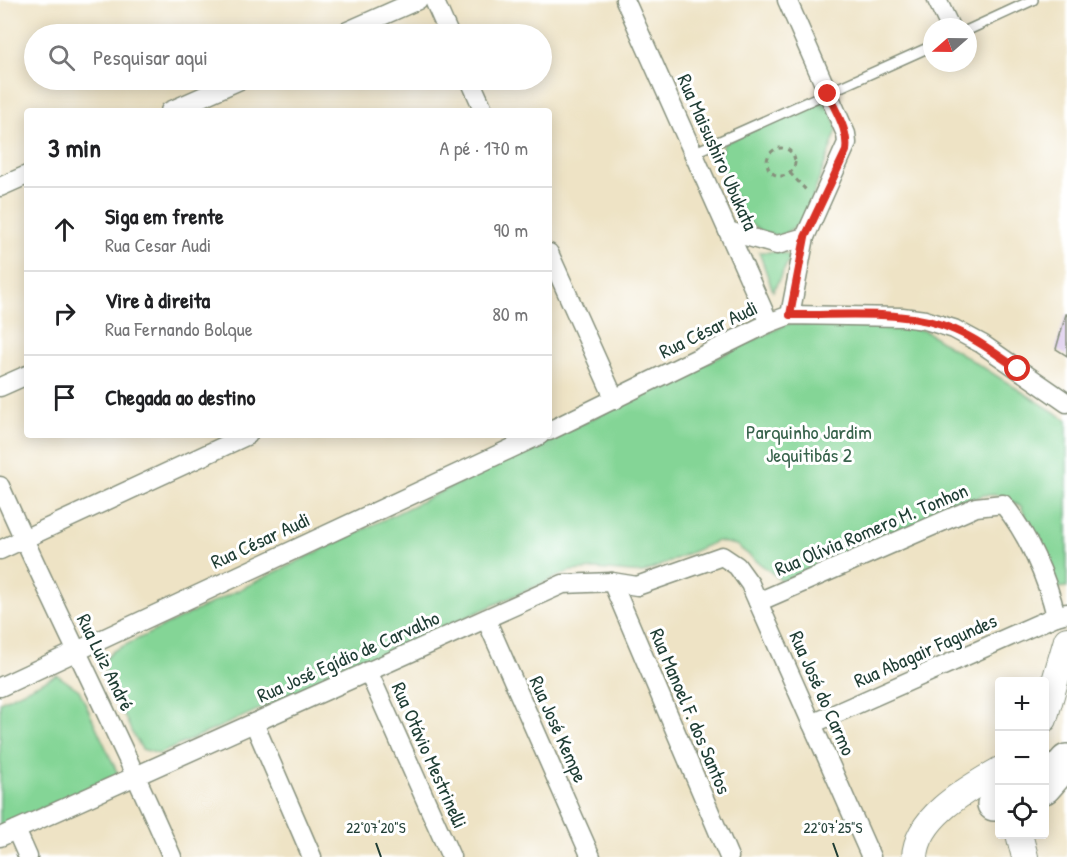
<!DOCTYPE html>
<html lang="pt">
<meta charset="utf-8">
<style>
:root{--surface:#fff;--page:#f2f2f2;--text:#202124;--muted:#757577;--line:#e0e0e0}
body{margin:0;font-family:"Patrick Hand",sans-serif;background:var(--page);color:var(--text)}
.controls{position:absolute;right:18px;bottom:18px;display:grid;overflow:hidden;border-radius:6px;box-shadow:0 3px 15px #0003}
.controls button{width:54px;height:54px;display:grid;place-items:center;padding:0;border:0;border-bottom:2px solid var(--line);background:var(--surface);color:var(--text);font:30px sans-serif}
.compass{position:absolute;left:923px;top:18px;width:54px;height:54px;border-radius:50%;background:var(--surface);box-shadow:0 3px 15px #0003;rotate:250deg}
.stop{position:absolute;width:18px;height:18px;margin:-14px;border:4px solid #d93025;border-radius:50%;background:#fff}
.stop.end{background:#d93025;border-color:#fff;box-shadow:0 2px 6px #0008}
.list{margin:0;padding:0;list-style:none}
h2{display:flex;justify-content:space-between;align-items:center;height:78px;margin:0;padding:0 24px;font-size:26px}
h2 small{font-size:20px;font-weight:400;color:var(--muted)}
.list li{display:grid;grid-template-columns:39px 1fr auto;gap:18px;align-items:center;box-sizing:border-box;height:84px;padding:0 24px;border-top:2px solid var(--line)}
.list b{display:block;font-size:22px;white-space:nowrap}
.list p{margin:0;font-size:20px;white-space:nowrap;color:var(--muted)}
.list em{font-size:20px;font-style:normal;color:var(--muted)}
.icon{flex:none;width:33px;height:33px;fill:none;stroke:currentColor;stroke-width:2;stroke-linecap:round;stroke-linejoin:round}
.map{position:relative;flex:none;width:1067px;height:857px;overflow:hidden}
.search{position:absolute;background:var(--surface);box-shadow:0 3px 15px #0003;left:24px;top:24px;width:528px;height:66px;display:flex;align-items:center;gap:15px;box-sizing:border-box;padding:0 21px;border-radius:33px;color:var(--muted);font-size:22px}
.panel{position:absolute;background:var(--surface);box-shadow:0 3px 15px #0003;left:24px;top:108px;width:528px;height:330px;border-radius:6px}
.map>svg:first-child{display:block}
</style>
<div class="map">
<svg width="1067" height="857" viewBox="0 0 1067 857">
<rect width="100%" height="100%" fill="#fff"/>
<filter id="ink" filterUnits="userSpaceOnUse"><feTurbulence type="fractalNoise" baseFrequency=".0167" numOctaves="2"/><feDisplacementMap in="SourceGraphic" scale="12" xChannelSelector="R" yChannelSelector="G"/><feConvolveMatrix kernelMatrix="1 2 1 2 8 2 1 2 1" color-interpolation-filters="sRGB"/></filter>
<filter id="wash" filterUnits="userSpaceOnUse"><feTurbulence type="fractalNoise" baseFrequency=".008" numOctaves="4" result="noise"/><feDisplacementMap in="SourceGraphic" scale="24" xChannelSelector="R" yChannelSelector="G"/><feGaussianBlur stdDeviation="1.35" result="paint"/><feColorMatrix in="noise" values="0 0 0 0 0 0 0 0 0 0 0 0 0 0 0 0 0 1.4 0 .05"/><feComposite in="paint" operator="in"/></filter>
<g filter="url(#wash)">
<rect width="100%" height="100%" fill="#eee3c5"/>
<g fill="#84d596" stroke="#528965" stroke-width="1.5">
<polygon points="818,101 829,102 837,130 804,221 782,235 775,235 765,233 749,223 744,217 720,164 719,157 724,143"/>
<polygon points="759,252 780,252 791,256 773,291"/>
<polygon points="787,324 901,326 925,331 1067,420 1067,587 1057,588 1021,506 998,495 983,495 782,581 736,545 717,541 643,573 596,569 570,571 159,754 142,749 132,733 105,671 106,659 113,651"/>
<polygon points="57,675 79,690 118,774 0,828 0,702"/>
</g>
<g id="blocks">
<polygon fill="#ceb4e5" points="1066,314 1067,314 1067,356 1056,349"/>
</g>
</g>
<g filter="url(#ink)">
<use href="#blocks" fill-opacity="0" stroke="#86907c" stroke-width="1.5"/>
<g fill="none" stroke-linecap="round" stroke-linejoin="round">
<defs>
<g id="lane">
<polyline points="968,30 1033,0"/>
<polyline points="693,153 932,46"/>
</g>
<g id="street">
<polyline points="434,0 449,34"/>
<polyline points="625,0 769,323"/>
<polyline points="787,0 846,134 847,143 805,237 790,315"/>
<polyline points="937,0 950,27"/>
<polyline points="341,34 418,0"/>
<polyline points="470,80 484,111"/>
<polyline points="170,111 240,80"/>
<polyline points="0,187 27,175"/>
<polyline points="728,231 777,245 805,237"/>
<polyline points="549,253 615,400"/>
<polyline points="0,387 27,375"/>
<polyline points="549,431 769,323 790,315 902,317 925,320 954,329 982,344 1067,403"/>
<path d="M0,486C55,611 118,732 172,857"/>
<polyline points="0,550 248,435"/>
<polyline points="612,582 729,857"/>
<path d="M758,602L976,507L1003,504C1028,534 1047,578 1056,616L1067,613"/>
<polyline points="486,619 591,857"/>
<polyline points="368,671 451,857"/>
<polyline points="0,687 540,435"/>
<polyline points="254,723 312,857"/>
<polyline points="812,724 1056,616"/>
<polyline points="16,830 28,857"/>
<polyline points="0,837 563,584 612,582 637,586 722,556 737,566 750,584 871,857"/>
</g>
<g id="secondary">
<polyline points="1044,719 1067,640"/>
<polyline points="1019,834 1025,857"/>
<path d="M915,857C917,816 968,789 1000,770"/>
</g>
<g id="highway">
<polyline points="1044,787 1067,761"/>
<polyline points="994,804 1000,804"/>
</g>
</defs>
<use href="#lane" stroke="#86907c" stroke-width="12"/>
<use href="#street" stroke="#86907c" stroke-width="21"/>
<use href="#secondary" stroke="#86907c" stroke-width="28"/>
<use href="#highway" stroke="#86907c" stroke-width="36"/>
<g stroke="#86907c" stroke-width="3" stroke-dasharray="4.5 4.5" stroke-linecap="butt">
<circle cx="781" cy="162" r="14"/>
<polyline points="790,173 806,190"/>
</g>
<use href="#lane" stroke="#fff" stroke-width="9"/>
<use href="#street" stroke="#fff" stroke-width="18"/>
<use href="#secondary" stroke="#fff" stroke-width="26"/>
<use href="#highway" stroke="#fff" stroke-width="33"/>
</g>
</g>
<g fill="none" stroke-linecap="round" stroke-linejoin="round" filter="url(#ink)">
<path stroke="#d93025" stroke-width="8" d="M828,94C836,112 849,131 846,151L805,237L790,315C843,316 906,308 955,330C978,340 998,355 1018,369"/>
</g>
<path fill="none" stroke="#1f3d34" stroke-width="2" d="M376,843L381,857M833,843L838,857"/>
<g text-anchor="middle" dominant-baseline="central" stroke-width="6" stroke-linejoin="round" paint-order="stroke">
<g font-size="20" fill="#1f3d34" stroke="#fff">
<text transform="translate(718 152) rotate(66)">Rua Maisushiro Ubukata</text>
<text transform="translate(708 329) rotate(-26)">Rua César Audi</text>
<text transform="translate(871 529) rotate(-23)">Rua Olívia Romero M. Tonhon</text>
<text transform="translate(260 540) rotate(-25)">Rua César Audi</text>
<text transform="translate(925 650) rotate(-24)">Rua Abagair Fagundes</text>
<text transform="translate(348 656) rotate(-24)">Rua José Egídio de Carvalho</text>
<text transform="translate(106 662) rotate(64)">Rua Luiz André</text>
<text transform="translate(823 693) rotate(66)">Rua José do Carmo</text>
<text transform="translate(691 711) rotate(67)">Rua Manoel F. dos Santos</text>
<text transform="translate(559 729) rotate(66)">Rua José Kempe</text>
<text transform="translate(430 755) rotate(66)">Rua Otávio Mestrinelli</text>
</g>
<g font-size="20" fill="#38634c" stroke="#fff">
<text x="809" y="431">Parquinho Jardim<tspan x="809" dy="23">Jequitibás 2</tspan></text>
</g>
</g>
<g font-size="15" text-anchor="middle" fill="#1f3d34" stroke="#fff" stroke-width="6" stroke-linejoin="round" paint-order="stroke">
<text x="376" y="833">22°07'20"S</text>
<text x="833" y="833">22°07'25"S</text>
</g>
</svg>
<div class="controls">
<button>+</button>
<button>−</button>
<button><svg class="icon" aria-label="locate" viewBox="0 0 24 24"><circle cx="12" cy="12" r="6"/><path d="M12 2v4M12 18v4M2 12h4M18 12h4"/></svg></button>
</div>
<svg class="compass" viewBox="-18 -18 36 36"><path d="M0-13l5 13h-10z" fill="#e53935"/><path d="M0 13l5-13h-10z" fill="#757577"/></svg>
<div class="stop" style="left:1018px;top:369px"></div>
<div class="stop end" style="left:828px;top:94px"></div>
<div class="search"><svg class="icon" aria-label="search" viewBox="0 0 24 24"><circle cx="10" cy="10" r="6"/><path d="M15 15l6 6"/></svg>Pesquisar aqui</div>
<section class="panel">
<h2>3 min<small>A pé · 170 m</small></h2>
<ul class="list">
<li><svg class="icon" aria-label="ahead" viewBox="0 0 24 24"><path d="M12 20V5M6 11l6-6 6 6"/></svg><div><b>Siga em frente</b><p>Rua Cesar Audi</p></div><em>90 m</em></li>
<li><svg class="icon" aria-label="right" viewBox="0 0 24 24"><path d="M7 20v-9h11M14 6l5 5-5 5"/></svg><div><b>Vire à direita</b><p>Rua Fernando Bolque</p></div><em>80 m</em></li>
<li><svg class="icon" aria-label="arrive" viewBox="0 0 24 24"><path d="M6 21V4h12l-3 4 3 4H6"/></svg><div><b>Chegada ao destino</b></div></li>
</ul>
</section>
</div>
